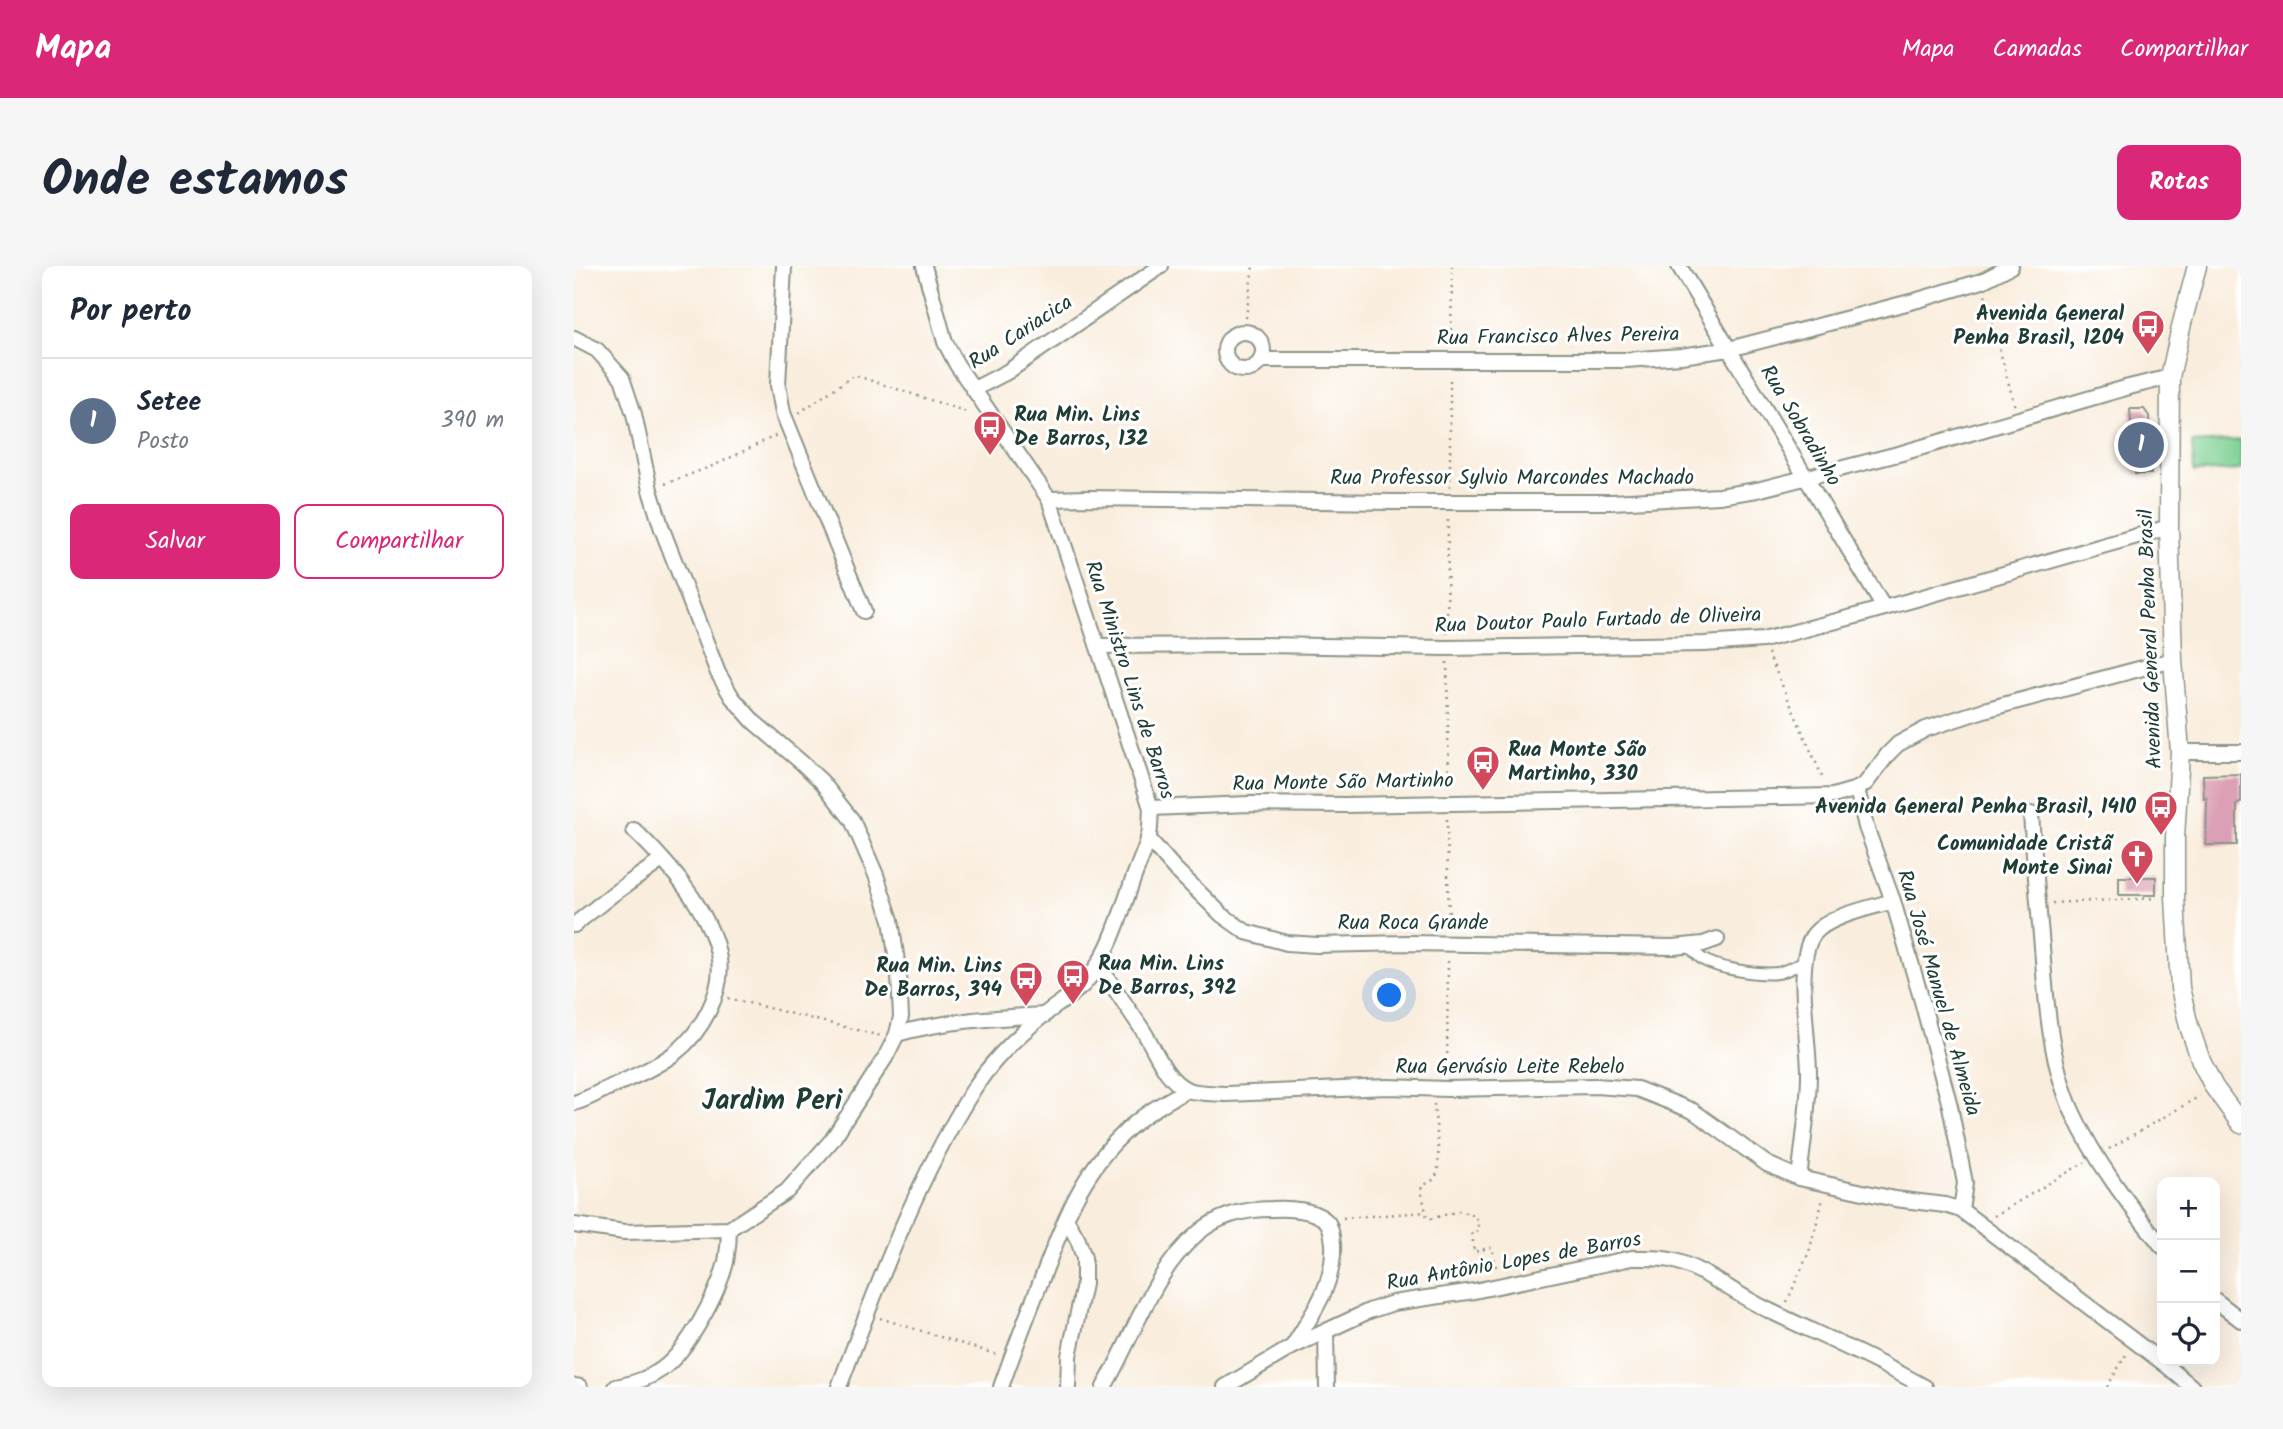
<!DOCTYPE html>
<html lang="pt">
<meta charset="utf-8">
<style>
:root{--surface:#fff;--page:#f6f6f7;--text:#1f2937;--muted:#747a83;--line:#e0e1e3;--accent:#db2777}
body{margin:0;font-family:Kalam,sans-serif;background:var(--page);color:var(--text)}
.controls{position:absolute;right:21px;bottom:21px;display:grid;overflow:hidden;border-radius:14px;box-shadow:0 7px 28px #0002}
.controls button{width:63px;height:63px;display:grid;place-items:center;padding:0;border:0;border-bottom:2px solid var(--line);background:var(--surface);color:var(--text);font:35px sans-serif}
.you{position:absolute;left:816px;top:730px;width:24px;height:24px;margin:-18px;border:5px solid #fff;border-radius:50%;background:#1a73e8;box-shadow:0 0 0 10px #1a73e833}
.badge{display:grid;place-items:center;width:46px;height:46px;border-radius:50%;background:var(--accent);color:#fff;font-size:23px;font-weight:700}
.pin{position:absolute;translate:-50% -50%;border:4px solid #fff;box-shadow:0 2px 7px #0006}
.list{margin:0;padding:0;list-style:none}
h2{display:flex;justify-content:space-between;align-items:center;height:91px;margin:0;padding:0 28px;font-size:30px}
h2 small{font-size:23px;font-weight:400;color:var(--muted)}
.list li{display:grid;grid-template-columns:46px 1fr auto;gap:21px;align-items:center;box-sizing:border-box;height:126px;padding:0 28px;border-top:2px solid var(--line)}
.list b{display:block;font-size:26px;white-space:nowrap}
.list p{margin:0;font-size:23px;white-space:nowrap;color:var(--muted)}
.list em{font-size:23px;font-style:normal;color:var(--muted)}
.actions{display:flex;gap:14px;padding:21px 28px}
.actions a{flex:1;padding:16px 0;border:2px solid var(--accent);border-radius:14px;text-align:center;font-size:24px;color:var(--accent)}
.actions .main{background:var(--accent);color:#fff}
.icon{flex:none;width:38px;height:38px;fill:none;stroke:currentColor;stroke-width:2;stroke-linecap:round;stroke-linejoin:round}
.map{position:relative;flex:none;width:1667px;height:1121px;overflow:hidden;border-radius:14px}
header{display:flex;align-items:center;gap:42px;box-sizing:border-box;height:98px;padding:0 35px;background:var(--accent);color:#fff}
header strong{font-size:33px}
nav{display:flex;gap:38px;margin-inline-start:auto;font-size:24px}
.intro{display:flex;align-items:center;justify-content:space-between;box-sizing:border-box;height:168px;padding:0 42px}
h1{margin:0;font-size:49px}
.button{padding:18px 32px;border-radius:14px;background:var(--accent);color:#fff;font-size:24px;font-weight:700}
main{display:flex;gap:42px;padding:0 42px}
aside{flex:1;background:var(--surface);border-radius:14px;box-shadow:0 7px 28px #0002}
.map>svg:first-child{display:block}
</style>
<header>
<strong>Mapa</strong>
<nav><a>Mapa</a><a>Camadas</a><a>Compartilhar</a></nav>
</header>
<div class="intro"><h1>Onde estamos</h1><a class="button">Rotas</a></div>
<main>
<aside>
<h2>Por perto<small></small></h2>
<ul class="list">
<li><span class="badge" style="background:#5c6f8a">1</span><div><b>Setee</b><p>Posto</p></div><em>390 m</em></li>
</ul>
<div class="actions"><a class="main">Salvar</a><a>Compartilhar</a></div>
</aside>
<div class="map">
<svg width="1667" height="1121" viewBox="0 0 1667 1121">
<rect width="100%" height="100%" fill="#fff"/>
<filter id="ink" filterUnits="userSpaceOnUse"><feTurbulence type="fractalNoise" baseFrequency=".0143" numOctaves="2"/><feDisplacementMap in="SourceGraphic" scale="14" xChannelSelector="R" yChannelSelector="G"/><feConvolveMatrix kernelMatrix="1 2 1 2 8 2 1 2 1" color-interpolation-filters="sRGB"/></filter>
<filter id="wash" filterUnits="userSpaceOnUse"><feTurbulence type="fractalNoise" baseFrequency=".00686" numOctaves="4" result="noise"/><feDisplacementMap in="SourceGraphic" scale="28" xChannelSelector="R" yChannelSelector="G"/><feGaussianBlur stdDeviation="1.57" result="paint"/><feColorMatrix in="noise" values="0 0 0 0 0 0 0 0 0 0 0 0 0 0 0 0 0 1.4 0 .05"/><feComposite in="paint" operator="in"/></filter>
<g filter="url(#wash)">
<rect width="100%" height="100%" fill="#f9eddd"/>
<polygon fill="#7bcf92" stroke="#4d8663" stroke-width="2" points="1667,174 1667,204 1620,206 1618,177"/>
<g id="blocks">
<g fill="#dba0b5">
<polygon points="1556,143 1570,143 1575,150 1577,208 1561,208"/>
<polygon points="1667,508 1667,536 1663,539 1663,579 1632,579 1633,532 1630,533 1629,509"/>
<rect x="1545" y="611" width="37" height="18"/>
</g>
</g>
</g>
<g filter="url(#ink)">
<use href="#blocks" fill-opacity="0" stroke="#8c9588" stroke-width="2"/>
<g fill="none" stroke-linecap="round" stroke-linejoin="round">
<defs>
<path id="pedestrian" d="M1115,680C1119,684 1123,689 1127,692C1141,703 1187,709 1204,707C1213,705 1221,699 1231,697"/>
<g id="minor">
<polyline points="210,0 204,119 209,147 290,345"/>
<polyline points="1105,0 1310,342"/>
<circle cx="670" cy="85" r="19"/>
<polyline points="0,72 23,84 48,112 60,148 76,224 88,263 144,407 158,431 180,456 227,496 248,516 278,554 302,609 317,654 325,710 327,751 323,768 311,792 258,874 213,925 155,963 51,966 0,959"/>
<polyline points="687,94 1052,94 1107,90 1155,83 1344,34 1408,15 1437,0"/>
<polyline points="400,123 433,106 587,0"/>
<polyline points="475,233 514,232 819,236 1038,236 1145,230 1183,224 1328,187 1555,121 1596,111"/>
<polyline points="524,380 682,379 873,382 1130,378 1189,374 1282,350 1595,261"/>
<polyline points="1606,486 1667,486"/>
<polyline points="1283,523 1292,561 1319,635 1348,735 1376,840 1391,917 1387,944"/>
<polyline points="577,542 675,538 771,539 1259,530 1283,523 1292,517 1314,488 1324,478 1352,463 1410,444 1599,394"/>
<path d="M1457,548C1460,592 1464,636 1468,681C1472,736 1476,796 1499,847C1521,895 1555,939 1588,980"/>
<polyline points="574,572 600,602 648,649 672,666 713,677 743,679 834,677 1100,681 1129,678 1143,673"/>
<polyline points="0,659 39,628 88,594"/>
<path d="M525,699C539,721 554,742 568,763C581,782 591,815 614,824C626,828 640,827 653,828L813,821L873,823L1022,820L1063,823L1119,845L1193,898L1225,912L1321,933L1371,939L1387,944L1592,1099L1618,1121"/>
<path d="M323,768C373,754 420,752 471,749"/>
<path d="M0,837C12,834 23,827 34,822C57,812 81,802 101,787C127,767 150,726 145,693C138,646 93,596 60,564"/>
<path d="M1225,912C1229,879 1234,845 1235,811C1236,776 1219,695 1240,668C1254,650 1297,642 1319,635"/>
<polyline points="492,953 504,974 510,992 510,1018 495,1090 494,1121"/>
<polyline points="1641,1034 1667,1054"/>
<polyline points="752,1066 753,1121"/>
<polyline points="0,1120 6,1121"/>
<path d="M42,1121C58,1118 74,1113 88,1103C114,1084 144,1028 152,996C154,985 155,974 155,963"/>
<path d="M265,1121C304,1018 342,914 401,821C420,792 444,769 471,748C484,738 497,730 509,719C534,692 545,653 557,619C562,604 569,589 574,574C577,564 576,553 577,542L475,233L383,99L371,76L350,0"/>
<path d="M427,1121C439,1087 452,1053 465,1020C486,966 504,911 547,870C566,850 589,837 613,824"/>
<path d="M530,1121C560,1070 578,1006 624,967C645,949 672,943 698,943C714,942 743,943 754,957C758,964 758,971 759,978C761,1018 739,1047 719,1080"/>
<path d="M651,1121L718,1081L795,1045L819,1037L900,1025L1058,992C1072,992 1087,991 1101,995C1135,1006 1164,1030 1196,1045C1248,1070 1301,1093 1351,1121"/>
</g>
<polyline id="tertiary" points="1623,0 1608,57 1596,111 1595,261 1599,394 1606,486 1601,572 1601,631 1606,722 1615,760 1627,795 1640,821 1667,858"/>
</defs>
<use href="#pedestrian" stroke="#8c9588" stroke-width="14"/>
<use href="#minor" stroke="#8c9588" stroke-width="18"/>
<use href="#tertiary" stroke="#8c9588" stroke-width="21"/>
<g stroke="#8c9588" stroke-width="2.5" stroke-dasharray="2 5" stroke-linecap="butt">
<polyline points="1411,29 1441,141"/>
<polyline points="670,66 679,0"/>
<polyline points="877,78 878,0"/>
<polyline points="225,147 280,109 396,147"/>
<polyline points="91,218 141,199 203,169"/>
<polyline points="876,221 876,109"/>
<polyline points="873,368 874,249"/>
<polyline points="1194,387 1250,515"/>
<polyline points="873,396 875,522"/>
<polyline points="873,553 875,662"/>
<polyline points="1478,637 1583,632"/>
<polyline points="154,732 307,770"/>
<polyline points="873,809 874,693"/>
<path d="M860,838C861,853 868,898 862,910C859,916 853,917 848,920L847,924L853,951L856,953L885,945L902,950L905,965L898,967L900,986L918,981L923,1006"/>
<polyline points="1535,883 1626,830"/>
<polyline points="1420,950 1511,896"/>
<polyline points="769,952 852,946"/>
<polyline points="1213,1036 1235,986 1249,933"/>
<polyline points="306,1052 424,1089"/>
<polyline points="1533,1121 1553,1087"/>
</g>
<use href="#pedestrian" stroke="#fff" stroke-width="10"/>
<use href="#minor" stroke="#fff" stroke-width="14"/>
<use href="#tertiary" stroke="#fff" stroke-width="18"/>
</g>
</g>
<defs>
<symbol id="bus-pin" viewBox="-11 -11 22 30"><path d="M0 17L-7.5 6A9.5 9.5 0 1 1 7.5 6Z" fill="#d1495b" stroke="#fff"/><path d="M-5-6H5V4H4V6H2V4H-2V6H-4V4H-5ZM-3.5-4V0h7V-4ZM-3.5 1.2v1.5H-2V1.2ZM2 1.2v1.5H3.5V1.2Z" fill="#fff"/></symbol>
<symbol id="church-pin" viewBox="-11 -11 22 30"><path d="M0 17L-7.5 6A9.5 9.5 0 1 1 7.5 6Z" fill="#d1495b" stroke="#fff"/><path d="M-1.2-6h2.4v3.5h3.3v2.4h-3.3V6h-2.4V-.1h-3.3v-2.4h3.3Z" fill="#fff"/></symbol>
</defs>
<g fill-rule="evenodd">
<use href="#bus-pin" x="1555" y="41" width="38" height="52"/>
<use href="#bus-pin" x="397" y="142" width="38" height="52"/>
<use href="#bus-pin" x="890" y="477" width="38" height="52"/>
<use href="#bus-pin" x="1568" y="522" width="38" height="52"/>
<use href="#church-pin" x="1544" y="571" width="38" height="52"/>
<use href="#bus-pin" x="480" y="691" width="38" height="52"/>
<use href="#bus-pin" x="433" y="693" width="38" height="52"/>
</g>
<g text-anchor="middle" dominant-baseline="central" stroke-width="6" stroke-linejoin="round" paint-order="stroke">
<g font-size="21" font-weight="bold" fill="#1f3d34" stroke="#fff" text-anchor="end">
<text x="1550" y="48">Avenida General<tspan x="1550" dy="24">Penha Brasil, 1204</tspan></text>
<text x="440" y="149" text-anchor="start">Rua Min. Lins<tspan x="440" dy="24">De Barros, 132</tspan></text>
<text x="934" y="484" text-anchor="start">Rua Monte São<tspan x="934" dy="24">Martinho, 330</tspan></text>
<text x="1562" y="541">Avenida General Penha Brasil, 1410</text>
<text x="1538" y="578">Comunidade Cristã<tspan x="1538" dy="24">Monte Sinai</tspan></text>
<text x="524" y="698" text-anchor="start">Rua Min. Lins<tspan x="524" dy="24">De Barros, 392</tspan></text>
<text x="428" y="700">Rua Min. Lins<tspan x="428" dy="24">De Barros, 394</tspan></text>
</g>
<g font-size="21" fill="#1f3d34" stroke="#fff">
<text transform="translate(447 67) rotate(-33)">Rua Cariacica</text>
<text transform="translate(984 71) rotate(-1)">Rua Francisco Alves Pereira</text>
<text transform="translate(1226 160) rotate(59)">Rua Sobradinho</text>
<text x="938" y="212">Rua Professor Sylvio Marcondes Machado</text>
<text transform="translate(1024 355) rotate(-2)">Rua Doutor Paulo Furtado de Oliveira</text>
<text transform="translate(1577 373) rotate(-92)">Avenida General Penha Brasil</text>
<text transform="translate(555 414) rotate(72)">Rua Ministro Lins de Barros</text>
<text transform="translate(769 517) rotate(-1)">Rua Monte São Martinho</text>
<text x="839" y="657">Rua Roca Grande</text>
<text transform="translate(1364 727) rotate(74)">Rua José Manuel de Almeida</text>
<text x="936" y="801">Rua Gervásio Leite Rebelo</text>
<text transform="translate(940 996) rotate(-10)">Rua Antônio Lopes de Barros</text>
</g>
<g font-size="28" font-weight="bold" fill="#1f3d34" stroke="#fff">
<text x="198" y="835">Jardim Peri</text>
</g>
</g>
</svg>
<div class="controls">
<button>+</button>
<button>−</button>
<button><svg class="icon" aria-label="locate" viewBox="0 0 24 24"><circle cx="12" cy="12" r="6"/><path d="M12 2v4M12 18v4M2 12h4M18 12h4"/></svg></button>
</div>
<div class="you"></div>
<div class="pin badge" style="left:1567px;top:179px;background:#5c6f8a">1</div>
</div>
</main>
